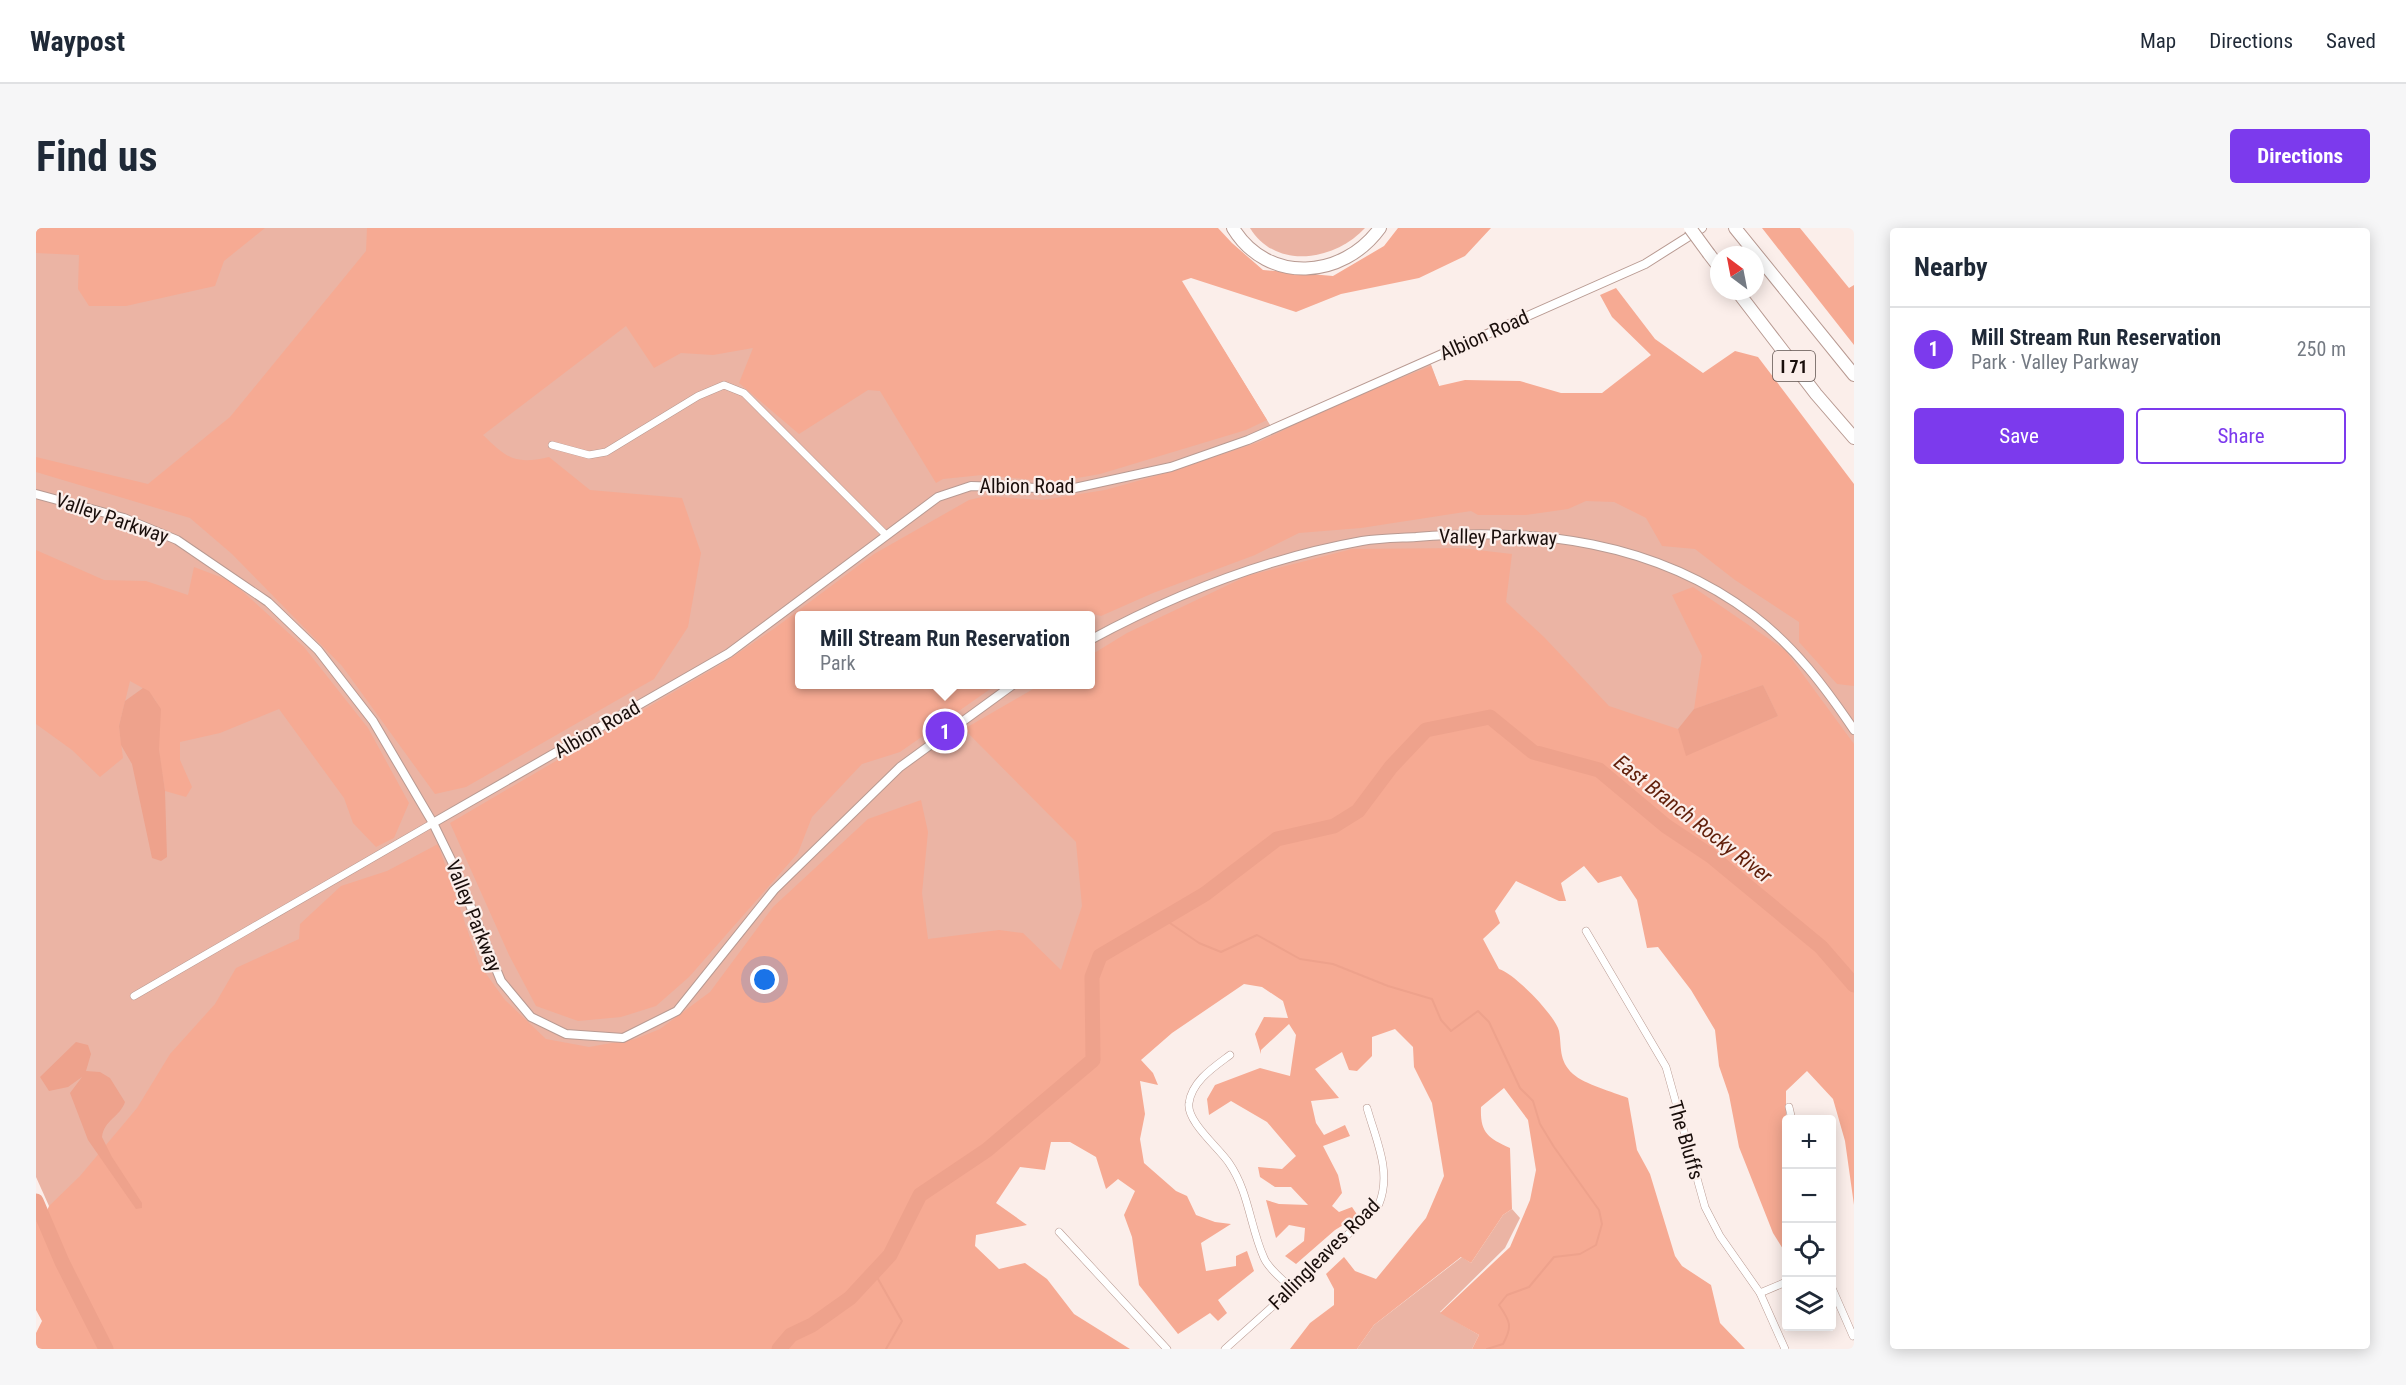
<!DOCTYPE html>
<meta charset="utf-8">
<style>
:root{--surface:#fff;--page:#f6f6f7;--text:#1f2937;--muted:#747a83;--line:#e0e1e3;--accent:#7c3aed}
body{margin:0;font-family:"Roboto Condensed",sans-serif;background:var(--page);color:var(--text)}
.controls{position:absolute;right:18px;bottom:18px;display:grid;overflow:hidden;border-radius:6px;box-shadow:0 3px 15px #0003}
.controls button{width:54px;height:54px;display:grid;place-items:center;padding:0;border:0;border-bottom:2px solid var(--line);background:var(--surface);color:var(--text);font:30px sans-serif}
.compass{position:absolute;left:1674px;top:18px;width:54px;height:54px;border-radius:50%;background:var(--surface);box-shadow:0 3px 15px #0003;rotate:328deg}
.you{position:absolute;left:729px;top:752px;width:21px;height:21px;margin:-15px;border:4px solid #fff;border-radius:50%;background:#1a73e8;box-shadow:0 0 0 9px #1a73e833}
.badge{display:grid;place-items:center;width:39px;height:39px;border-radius:50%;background:var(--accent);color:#fff;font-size:20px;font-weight:700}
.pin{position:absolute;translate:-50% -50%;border:3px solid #fff;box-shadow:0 2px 6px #0006}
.popup{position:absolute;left:759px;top:383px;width:300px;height:78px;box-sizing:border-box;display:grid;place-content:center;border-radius:6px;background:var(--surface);filter:drop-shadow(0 2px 4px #0005);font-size:20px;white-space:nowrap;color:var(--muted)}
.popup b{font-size:22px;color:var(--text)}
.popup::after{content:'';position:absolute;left:50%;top:100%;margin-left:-12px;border:12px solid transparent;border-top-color:var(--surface)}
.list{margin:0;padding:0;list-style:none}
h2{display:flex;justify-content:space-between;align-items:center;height:78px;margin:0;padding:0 24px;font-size:26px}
h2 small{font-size:20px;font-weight:400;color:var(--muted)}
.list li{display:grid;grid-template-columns:39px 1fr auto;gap:18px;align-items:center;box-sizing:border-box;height:84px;padding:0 24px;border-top:2px solid var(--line)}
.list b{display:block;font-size:22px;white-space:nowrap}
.list p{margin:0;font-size:20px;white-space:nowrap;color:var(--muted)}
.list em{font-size:20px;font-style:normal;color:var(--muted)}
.actions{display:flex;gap:12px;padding:18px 24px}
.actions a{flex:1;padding:14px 0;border:2px solid var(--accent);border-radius:6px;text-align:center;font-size:21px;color:var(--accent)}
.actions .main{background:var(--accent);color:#fff}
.icon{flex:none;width:33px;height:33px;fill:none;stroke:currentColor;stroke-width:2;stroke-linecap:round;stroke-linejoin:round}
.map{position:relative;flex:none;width:1818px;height:1121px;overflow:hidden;border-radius:6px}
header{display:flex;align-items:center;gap:36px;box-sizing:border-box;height:84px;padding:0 30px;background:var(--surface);border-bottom:2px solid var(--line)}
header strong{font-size:28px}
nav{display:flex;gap:33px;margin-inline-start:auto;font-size:21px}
.intro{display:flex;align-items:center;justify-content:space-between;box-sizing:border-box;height:144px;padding:0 36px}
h1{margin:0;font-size:42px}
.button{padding:15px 27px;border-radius:6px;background:var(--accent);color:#fff;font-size:21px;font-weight:700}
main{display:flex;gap:36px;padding:0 36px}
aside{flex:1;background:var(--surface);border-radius:6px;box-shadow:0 3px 15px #0003}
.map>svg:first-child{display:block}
</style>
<header>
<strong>Waypost</strong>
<nav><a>Map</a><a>Directions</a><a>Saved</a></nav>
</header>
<div class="intro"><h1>Find us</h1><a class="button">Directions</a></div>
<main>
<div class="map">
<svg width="1818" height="1121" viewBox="0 0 1818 1121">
<rect width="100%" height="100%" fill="#fbeeea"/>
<g fill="#ebb4a4" fill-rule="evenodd">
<path d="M0,0H1112L1236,200L1393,131L1403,158L1818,392V911L1813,881L1585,618L56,1074L0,949ZM764,388H1054V456H764Z"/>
<path d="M1214,0H1329C1300,32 1240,43 1214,0Z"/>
<polygon points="1476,981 1484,990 1469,1020 1404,1084 1443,1107 1436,1121 1321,1121 1338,1097 1426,1029 1435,1035 1467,987"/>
</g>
<g fill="#f6aa93">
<polygon points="0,0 229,0 188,33 179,58 90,78 53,78 42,61 43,27 0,25"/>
<path d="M331,0H1182L1196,15L1227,42L1297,48L1348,18L1362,0H1455L1429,28L1383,50L1305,66L1260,84L1155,50L1146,53L1231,192L1210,202L1064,246L1018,254L946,247L907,251L900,255L844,163L832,162L763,206L703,155L717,120L677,127L645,125L618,140L590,98L447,207C471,230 478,237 513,229L554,262L646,270L665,325L652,399L618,451L430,559L399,566L306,438L196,326L154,290L0,244V229L112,256L194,189L330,23Z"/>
<polygon points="1726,0 1764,0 1813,60 1818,57 1818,117"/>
<polygon points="1580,60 1619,111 1667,145 1699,123 1722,129 1818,256 1818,458 1801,456 1763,414 1763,394 1699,352 1659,321 1626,318 1610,290 1578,274 1550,273 1532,281 1490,287 1442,287 1435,283 1325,300 1263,305 1219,327 1117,365 1065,388 1045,383 1040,388 764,388 764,456 960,457 864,524 826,536 776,589 762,625 653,749 620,778 585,789 542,793 500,778 473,727 414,595 689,434 739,400 838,326 933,272 950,268 1006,272 1069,262 1134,244 1223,214 1310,172 1395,138 1403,158 1429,152 1484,153 1525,165 1566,165 1615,127 1576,89 1564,67"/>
<path d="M1424,320L1476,326L1470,374L1508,409L1573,478L1642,501L1651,527L1742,488L1727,457L1658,481L1666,428L1636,367L1657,359L1749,422L1818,516V977L1809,913L1797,871L1771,843L1750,863V1026L1737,1005L1703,919L1693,867L1683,838L1679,802L1655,762L1622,719L1611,720L1601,672L1585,648L1562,655L1548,638L1525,655L1530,673H1523L1480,653L1459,683L1464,695L1447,711L1463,741C1479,746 1519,787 1523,803C1526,819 1522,832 1537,846C1548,856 1577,864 1592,870L1601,922L1614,946L1639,1028L1646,1038L1675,1057L1684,1095L1709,1121H1436L1443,1107L1404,1085L1474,1019L1494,972L1500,942L1492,892L1468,860L1445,879C1444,904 1451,910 1474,920L1476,981L1467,987L1435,1035L1425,1029L1338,1097L1321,1121H1254L1274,1095L1298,1077V1061L1290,1046L1308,1029L1319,1043L1340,1051L1390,990L1408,948L1396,875L1378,839L1377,819L1359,801L1336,809V828L1321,843L1313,842L1306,824L1279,841L1303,870L1275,873L1280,895L1288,907L1309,897L1314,908L1287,918L1302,947L1306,965L1296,978L1303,984L1316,979L1322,988L1299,1002L1260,1036L1249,1028L1268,1013L1269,1000L1253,997L1240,1010L1230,972L1243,976L1272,977L1255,959H1239L1224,949L1222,939L1246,941L1260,928L1231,894L1195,873L1173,887L1171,871L1179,857L1224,840L1254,848L1260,807L1253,796L1225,822V826L1219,806L1228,789L1252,790L1247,773L1226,759L1208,756L1136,805L1105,832L1117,845L1122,857L1104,853L1109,886L1104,911L1108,935L1140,963L1151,968L1160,987L1179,994L1195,996L1165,1015L1170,1043L1200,1038V1028L1211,1023L1218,1043L1182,1072L1191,1085L1182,1093L1174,1085L1142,1106L1103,1057L1096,1009L1088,987L1099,963L1082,951L1070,961L1060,929L1034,914H1015L1009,942L984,939L960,975L991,997L940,1007L939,1018L963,1041L989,1035L1011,1051L1038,1086L1094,1121H0V1105L6,1093L0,1082V991L4,999L13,978L44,948L101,880L134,826L179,776L200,740L263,711L264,696L305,658L351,643L402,616L443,736L469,772L510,811L553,819L599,811L624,801L674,764L737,679L832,591L885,572L892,604L886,665L892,711L963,702L987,705L1025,742L1046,678L1040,614L928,501L1004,457L1054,456L1055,427L1091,405L1211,348L1316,321Z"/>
<path d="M0,322L68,352L110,353L152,367L158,339L195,353L268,419L332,500L373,575L358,610L340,619L317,595L308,570L243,481L184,505L144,514V532L156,559L150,569L129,563C127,549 124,534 123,520C122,483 133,473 94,453L83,498L87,530L64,549L36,522L0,496Z"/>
</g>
<g fill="#eea28c">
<polygon points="1727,457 1742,488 1650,528 1642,501 1658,481"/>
<polygon points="107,460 113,463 125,481 123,521 129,563 131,629 125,633 116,630 96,536 85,517 83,498 89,473"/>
<path d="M40,814L52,817L55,826L50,843L64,844L74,850L89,874C84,889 68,892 66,909L76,929L106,975V980L100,981L52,912L34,865L46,849L32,859L13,863L4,849Z"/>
</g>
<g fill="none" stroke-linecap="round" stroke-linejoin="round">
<g stroke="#eea28c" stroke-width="2">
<path d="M1128,691L1163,715L1185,724L1221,707L1264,731L1297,736L1352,758L1396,771L1405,792L1415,803L1442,783L1453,794L1484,860L1497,873L1504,896L1518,919L1563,982L1566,996L1560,1017L1544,1026L1518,1029L1493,1059L1471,1067L1463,1077C1474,1093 1477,1098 1467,1116L1451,1121"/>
<polyline points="838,1044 866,1093 850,1121"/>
</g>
<g stroke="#eea28c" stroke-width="15">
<polyline points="0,973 26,1034 70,1121"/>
<polyline points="743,1121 755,1107 776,1097 814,1070 854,1027 884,967 951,922 1057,832 1056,749 1064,728 1169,666 1241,611 1298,598 1322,583 1355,539 1390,502 1454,489 1497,524 1563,542 1630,598 1675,628 1785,719 1818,757"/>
</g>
<defs>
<g id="minor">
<polyline points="516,217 553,227 570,224 662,168 688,157 708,165 850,307"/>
<polyline points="1550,703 1630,839 1669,979 1684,1008 1724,1065 1749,1121"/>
<polyline points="98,768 397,595"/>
<path d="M1194,827C1178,839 1156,853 1153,875C1150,893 1183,920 1193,935C1213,964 1214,999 1228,1030C1233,1042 1248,1052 1256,1061"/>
<polyline points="1753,879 1756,892"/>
<polyline points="1023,1004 1131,1121"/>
<polyline points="1796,1060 1817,1108"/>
<polyline points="1724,1065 1750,1054"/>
<path d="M1189,1121L1256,1061L1343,976C1356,944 1340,912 1331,880"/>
</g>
<g id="tertiary">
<polyline points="0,266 88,290 141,312 232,374 282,422 337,493 397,595 419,640 465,753 495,789 530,806 587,810 641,783 738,662 864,539 978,456"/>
<path d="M1054,412C1139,366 1231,330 1326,313C1344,310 1362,310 1380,309C1499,299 1619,313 1717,387C1759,419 1789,459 1818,502"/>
<polyline points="397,595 693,425 902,269 935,258 1034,261 1135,239 1212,212 1609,36 1666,0"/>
</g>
<g id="motorway">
<path d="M1197,0C1232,57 1307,51 1344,0"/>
<polyline points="1699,0 1818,147"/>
<polyline points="1673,26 1683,39"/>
<polyline points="1701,63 1780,166 1818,210"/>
</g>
</defs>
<use href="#minor" stroke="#b89a92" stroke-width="8"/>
<use href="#tertiary" stroke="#b89a92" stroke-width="10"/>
<use href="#motorway" stroke="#b89a92" stroke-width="14"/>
<use href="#minor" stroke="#fff" stroke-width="7"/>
<use href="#tertiary" stroke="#fff" stroke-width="8"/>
<use href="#motorway" stroke="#fff" stroke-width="12"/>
<defs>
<polyline id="motorway-bridge" points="1654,0 1673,26"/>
</defs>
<use href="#motorway-bridge" stroke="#b89a92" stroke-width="14" stroke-linecap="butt"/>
<use href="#motorway-bridge" stroke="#fff" stroke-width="12"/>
</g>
<g text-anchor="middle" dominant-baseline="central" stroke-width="4.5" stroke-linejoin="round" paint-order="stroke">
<rect fill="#fbeeea" stroke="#5d514e" stroke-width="1.5" x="1737" y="123" width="42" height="30" rx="4.5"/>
<g font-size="18" font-weight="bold" fill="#190e0b">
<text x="1758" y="138">I 71</text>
</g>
<g font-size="20" fill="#190e0b" stroke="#fbeeea">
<text transform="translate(1448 107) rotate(-24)">Albion Road</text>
<text x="991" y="258">Albion Road</text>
<text transform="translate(76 290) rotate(19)">Valley Parkway</text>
<text transform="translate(1462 309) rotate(1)">Valley Parkway</text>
<text transform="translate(561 501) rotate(-30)">Albion Road</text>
<text transform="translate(438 688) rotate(68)">Valley Parkway</text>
<text transform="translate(1650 912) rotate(74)">The Bluffs</text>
<text transform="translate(1288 1026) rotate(-45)">Fallingleaves Road</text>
</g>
<g font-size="21" font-style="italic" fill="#611f0a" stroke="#fbeeea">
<text transform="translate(1657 591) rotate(38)">East Branch Rocky River</text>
</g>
</g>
</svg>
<div class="controls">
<button>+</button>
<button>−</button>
<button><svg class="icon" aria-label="locate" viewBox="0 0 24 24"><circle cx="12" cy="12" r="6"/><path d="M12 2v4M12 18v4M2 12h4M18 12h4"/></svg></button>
<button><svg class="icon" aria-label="layers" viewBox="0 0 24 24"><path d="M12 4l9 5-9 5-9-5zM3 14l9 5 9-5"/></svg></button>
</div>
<svg class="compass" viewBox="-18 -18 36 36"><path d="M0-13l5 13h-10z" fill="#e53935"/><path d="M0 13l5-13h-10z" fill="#747a83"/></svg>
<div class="you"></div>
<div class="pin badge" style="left:909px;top:503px">1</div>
<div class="popup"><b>Mill Stream Run Reservation</b>Park</div>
</div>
<aside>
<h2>Nearby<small></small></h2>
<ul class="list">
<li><span class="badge">1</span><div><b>Mill Stream Run Reservation</b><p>Park · Valley Parkway</p></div><em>250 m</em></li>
</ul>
<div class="actions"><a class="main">Save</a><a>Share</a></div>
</aside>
</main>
